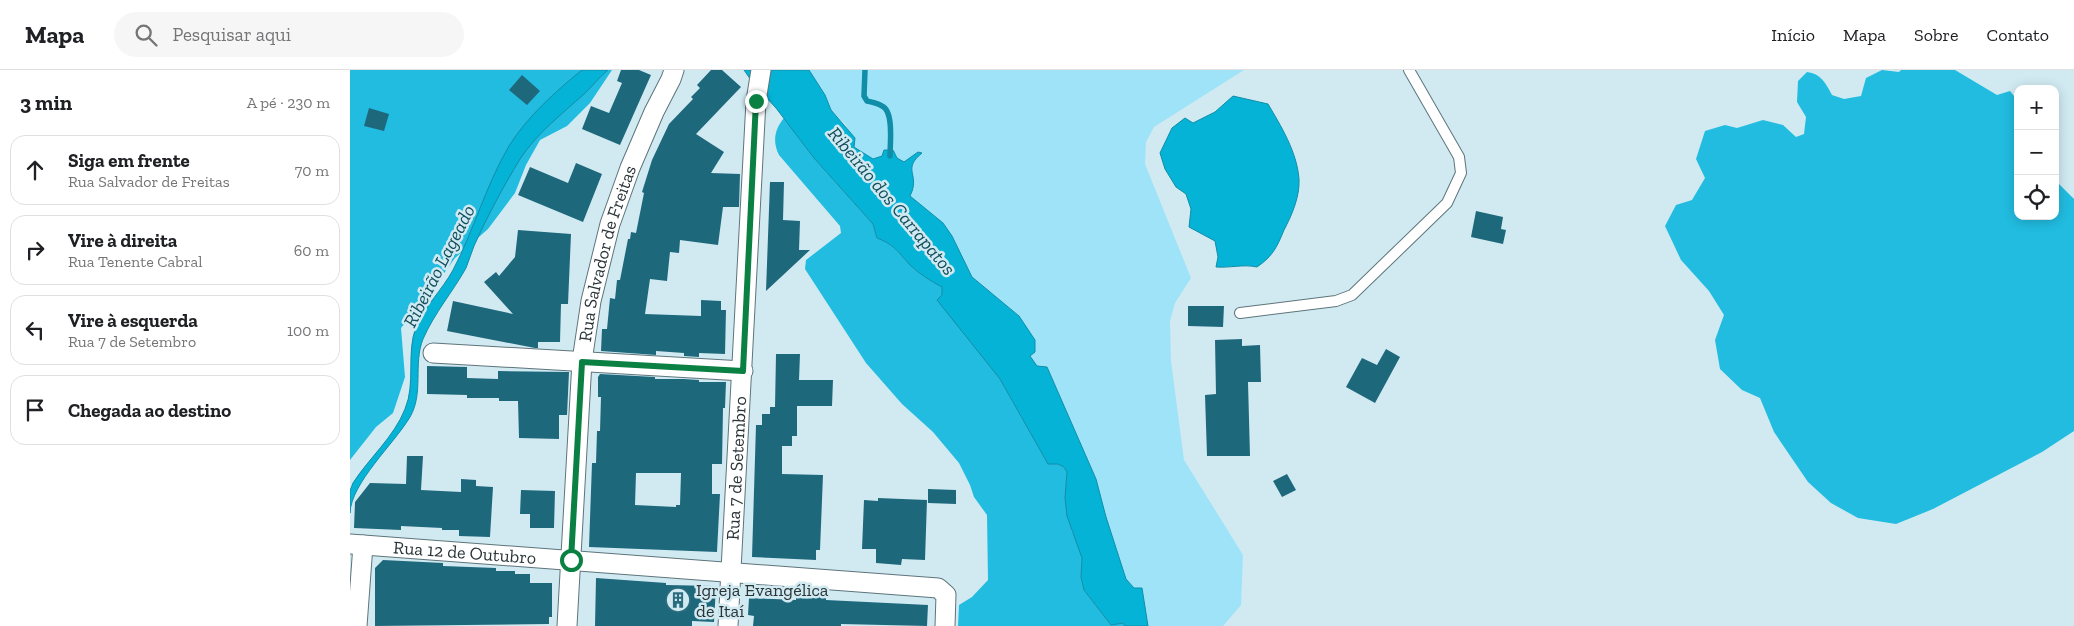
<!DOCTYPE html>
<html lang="pt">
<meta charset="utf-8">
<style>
:root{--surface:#fff;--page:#f6f6f6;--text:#202124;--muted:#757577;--line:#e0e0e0}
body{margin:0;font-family:"Zilla Slab",serif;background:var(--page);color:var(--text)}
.controls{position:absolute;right:15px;top:15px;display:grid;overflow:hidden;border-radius:10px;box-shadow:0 2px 12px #0003}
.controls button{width:45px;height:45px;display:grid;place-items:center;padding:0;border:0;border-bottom:1px solid var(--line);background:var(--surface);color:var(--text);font:25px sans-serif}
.stop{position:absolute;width:15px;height:15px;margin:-11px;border:4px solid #0b8043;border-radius:50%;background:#fff}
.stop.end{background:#0b8043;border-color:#fff;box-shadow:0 1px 5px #0008}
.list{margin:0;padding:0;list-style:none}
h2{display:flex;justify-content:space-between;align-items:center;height:65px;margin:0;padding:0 20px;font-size:21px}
h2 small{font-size:16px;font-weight:400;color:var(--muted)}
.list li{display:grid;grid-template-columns:32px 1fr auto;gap:15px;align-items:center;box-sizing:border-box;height:70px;margin:0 10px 10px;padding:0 10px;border:1px solid var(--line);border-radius:15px}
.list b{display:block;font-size:19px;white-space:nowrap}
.list p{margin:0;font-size:16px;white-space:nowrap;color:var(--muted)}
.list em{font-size:16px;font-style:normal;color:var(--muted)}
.icon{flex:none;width:28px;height:28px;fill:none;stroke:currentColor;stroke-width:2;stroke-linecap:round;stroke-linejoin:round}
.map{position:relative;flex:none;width:1724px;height:556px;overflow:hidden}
header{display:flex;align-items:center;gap:30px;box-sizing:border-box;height:70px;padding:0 25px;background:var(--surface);border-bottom:1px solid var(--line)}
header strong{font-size:24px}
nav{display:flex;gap:28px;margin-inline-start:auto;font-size:18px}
.search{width:350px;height:45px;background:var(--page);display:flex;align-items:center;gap:12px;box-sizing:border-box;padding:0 18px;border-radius:28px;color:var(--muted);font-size:19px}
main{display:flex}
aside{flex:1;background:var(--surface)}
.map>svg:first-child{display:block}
</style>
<header>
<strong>Mapa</strong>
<div class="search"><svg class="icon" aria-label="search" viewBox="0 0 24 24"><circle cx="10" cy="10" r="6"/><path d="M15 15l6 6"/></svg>Pesquisar aqui</div>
<nav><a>Início</a><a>Mapa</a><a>Sobre</a><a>Contato</a></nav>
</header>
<main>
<aside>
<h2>3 min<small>A pé · 230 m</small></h2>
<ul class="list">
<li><svg class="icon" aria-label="ahead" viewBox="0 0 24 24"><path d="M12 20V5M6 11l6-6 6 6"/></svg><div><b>Siga em frente</b><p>Rua Salvador de Freitas</p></div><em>70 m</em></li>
<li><svg class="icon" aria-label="right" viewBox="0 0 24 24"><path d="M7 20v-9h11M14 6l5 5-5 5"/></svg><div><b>Vire à direita</b><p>Rua Tenente Cabral</p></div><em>60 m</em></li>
<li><svg class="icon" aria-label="left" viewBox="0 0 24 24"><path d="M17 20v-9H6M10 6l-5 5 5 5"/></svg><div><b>Vire à esquerda</b><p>Rua 7 de Setembro</p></div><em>100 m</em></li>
<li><svg class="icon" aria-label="arrive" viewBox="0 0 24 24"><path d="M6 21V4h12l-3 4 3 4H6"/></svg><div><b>Chegada ao destino</b></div></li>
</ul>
</aside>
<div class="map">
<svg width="1724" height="556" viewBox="0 0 1724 556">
<rect width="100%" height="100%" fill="#d1eaf2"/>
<path fill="#9ee3f8" d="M459,0H894L804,57L796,72L795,94L841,208L825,233L820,251L821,291L834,390L893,485L891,535L873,556H798L792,518H784L776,509L756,447L746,409L697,297L687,296L680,286L669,246L622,207L602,166L580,143L559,125C570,106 553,99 571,83L568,82L554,92C544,86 534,85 523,89L504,76L496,55L481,40L475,25Z"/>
<g fill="#21bce0">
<polygon points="0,0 262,0 240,33 217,56 190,70 176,95 165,123 138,159 105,188 79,224 51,258 55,307 43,343 26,357 0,390"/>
<path d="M1532,0L1549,2L1551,0H1605L1647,25L1660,21L1668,31V146H1705V110L1724,129V361L1692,382L1583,439L1546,454L1508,448L1481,433L1458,412L1424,362L1410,328L1392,320L1370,299L1365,270L1374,245L1359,221L1331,190L1315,156L1326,135L1342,130L1355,108L1346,89L1355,61L1375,55L1387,58L1413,50L1433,55L1446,67L1454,64L1456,47L1447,32L1448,11L1457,2C1471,4 1475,12 1482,25L1494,29L1511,26L1516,8Z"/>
<path d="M434,48L464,88L523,154L527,168C545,175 547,181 560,195C569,204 581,211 593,217L592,225L588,230L650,309L698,394H708L714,397L717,402L715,428L722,461L728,473L732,488L731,507L734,520L761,555L773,553L775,556H608L609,535L622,527L638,510L637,445L624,427L620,415L609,393L583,362L552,334L516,293L455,199L456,190L491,163L490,156L429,85C422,71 425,59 434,48Z"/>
</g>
<g fill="#05b3d7" stroke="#108da7">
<path d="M232,0H258C249,7 242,17 234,24C211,45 187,63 170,89C153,117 137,147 124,176C121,183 119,191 116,198C102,223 85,242 73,269C63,294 74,323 60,347C44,374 1,413 0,443V421L3,413C19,388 44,367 55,339C66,313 56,283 66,257C75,236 92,220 103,200C124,160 136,115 159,76C177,47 206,21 232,0Z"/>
<path d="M394,0H459L475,25L481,40L505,68L504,77L523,89L532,86L534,80H543L547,88L554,92L568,82L572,83C551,100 571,104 560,126L593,153L602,166L622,207L669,246L685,270V282L680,286L687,296L697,297L746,409L756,447L776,509L784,518H792L798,556H775L773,553L761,555L734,520L731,507L732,488L717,446L715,428L717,402L714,397L708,394H698L650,309L587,230L592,225V217C581,211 569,204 560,195C547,181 545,175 527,168L523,154L464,88L426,38L403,13Z"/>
<path d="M883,26L918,34C931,56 947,82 949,109C950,126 942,145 934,160C927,177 923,186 907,197C893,194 881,198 866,197L868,187L865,171L839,157L841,139L836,124L826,117L815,99L810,83L822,58L835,48L843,53L865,42Z"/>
</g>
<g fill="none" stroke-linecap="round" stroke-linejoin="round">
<path stroke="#108da7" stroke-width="5.5" d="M515,0L514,26L517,31C521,32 528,33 532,36C544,41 540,74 540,86"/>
</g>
<g fill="#1e687c" fill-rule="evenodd">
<polygon points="271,0 289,0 301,5 270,75 232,59 241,36 259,43 272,13 267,11"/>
<polygon points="361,0 372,0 391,17 346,64 374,82 361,103 390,104 389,137 373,137 368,175 330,170 329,183 320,182 317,211 300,209 295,244 351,246 351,230 371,231 371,240 376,240 375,284 349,283 349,287 334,286 334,283 306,281 306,285 251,281 252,259 257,259 260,228 265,229 267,210 270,210 278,169 280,169 281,162 286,163 294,123 292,122 302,90 319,54 343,29 341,27 350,18 347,15"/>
<polygon points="172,5 190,21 177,35 159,20"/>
<polygon points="19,38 39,44 34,61 14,56"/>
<polygon points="226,93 252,104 233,152 168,125 180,97 218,113"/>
<polygon points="420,112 434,112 433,150 450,151 449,180 460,180 416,221"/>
<polygon points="1126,141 1153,147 1151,159 1156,160 1153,174 1121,167"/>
<polygon points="168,160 221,164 218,234 211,234 210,272 188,272 188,278 185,278 97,261 103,231 163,244 134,212 146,202 149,206 165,187"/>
<polygon points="838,236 874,236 873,257 838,256"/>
<polygon points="892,269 892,276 910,275 911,312 898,312 900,386 857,386 855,325 866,324 865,270"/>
<polygon points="1036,279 1050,287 1025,333 996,317 1012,288 1027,295"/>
<polygon points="426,284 450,284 449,310 483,310 482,336 447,336 447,366 442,366 442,376 432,376 432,404 473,405 470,480 466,480 466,490 402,487 406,355 412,355 412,344 420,344 420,337 425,337"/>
<polygon points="77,296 117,297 117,308 148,309 148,301 219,302 217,345 209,345 209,369 169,368 168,331 149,331 149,328 117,328 117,325 77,324"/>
<path d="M250,304L305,307V309H334L349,310V312H376L375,338H373L372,394H362V424H370L367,482L239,477L242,393H246L247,361H250L251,327H248V307ZM286,403H331L330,435H326V437L285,435Z"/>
<polygon points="57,386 73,386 71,420 111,422 111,409 126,410 126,416 143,417 140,467 109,466 109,460 92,460 92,458 51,456 51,460 4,458 5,432 20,413 56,414"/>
<polygon points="937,404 946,420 932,427 923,411"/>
<polygon points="578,419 606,420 606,434 578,433"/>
<polygon points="171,420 205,421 204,458 180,458 180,444 170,444"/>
<polygon points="528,428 577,430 575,490 552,489 551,495 526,493 526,479 512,479 514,430 528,431"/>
<polygon points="33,490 93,493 93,496 146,498 146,501 165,501 165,504 180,504 180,513 202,513 202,547 199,547 199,554 25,556 25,498"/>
<polygon points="246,508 316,513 316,515 366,516 364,552 342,551 342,556 245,556"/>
<polygon points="446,521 476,522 476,530 578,535 577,556 491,554 491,556 403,556 404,546 398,545 399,528 446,530"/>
</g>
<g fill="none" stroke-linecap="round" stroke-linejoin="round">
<defs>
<polyline id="lane" points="890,243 986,231 1002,225 1097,133 1111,103 1109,87 1059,0"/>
<g id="street">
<polyline points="83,283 393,301"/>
<path id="s1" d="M0,474L588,518L596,525L595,556"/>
<polyline points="7,556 13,475"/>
<path id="s2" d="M217,556L232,291L241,231L260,154L280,98L304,42L321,9L324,0"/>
<path id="s3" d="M378,556L406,31L411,0"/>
</g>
</defs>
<use href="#lane" stroke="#5d747b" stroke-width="12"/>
<use href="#street" stroke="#5d747b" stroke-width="21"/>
<use href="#lane" stroke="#fff" stroke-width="10"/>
<use href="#street" stroke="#fff" stroke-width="19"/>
</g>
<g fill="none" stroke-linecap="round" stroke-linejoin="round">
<polyline stroke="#0b8043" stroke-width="6" points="221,490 232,292 393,301 406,31"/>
</g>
<defs>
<symbol id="building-ring" viewBox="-11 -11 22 22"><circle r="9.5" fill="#d1eaf2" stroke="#2a6c7e" stroke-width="1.5"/><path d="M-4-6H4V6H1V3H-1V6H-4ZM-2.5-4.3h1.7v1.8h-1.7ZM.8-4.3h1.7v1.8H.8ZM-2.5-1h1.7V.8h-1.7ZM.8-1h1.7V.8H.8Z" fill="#2a6c7e"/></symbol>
</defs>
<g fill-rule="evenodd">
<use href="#building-ring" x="314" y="516" width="28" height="28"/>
</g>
<g text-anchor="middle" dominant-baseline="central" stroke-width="5" stroke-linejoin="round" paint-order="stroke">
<g font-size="18" fill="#2a3437" stroke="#d1eaf2">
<text stroke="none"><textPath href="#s2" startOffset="376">Rua Salvador de Freitas</textPath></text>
<text stroke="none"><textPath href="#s3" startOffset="158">Rua 7 de Setembro</textPath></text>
<text stroke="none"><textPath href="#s1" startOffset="115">Rua 12 de Outubro</textPath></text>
</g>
<g font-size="18" fill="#2a3437" stroke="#d1eaf2" text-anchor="start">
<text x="346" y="520">Igreja Evangélica<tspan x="346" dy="21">de Itaí</tspan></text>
</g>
<g font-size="19" font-style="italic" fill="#124d5c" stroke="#d1eaf2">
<text transform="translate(542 131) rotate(50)">Ribeirão dos Carrapatos</text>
<text transform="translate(89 196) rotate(-63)">Ribeirão Lageado</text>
</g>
</g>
</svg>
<div class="controls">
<button>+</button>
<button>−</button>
<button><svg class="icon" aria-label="locate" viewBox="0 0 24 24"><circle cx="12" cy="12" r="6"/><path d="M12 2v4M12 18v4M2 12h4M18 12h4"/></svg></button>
</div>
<div class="stop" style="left:221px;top:490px"></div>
<div class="stop end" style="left:406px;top:31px"></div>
</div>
</main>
